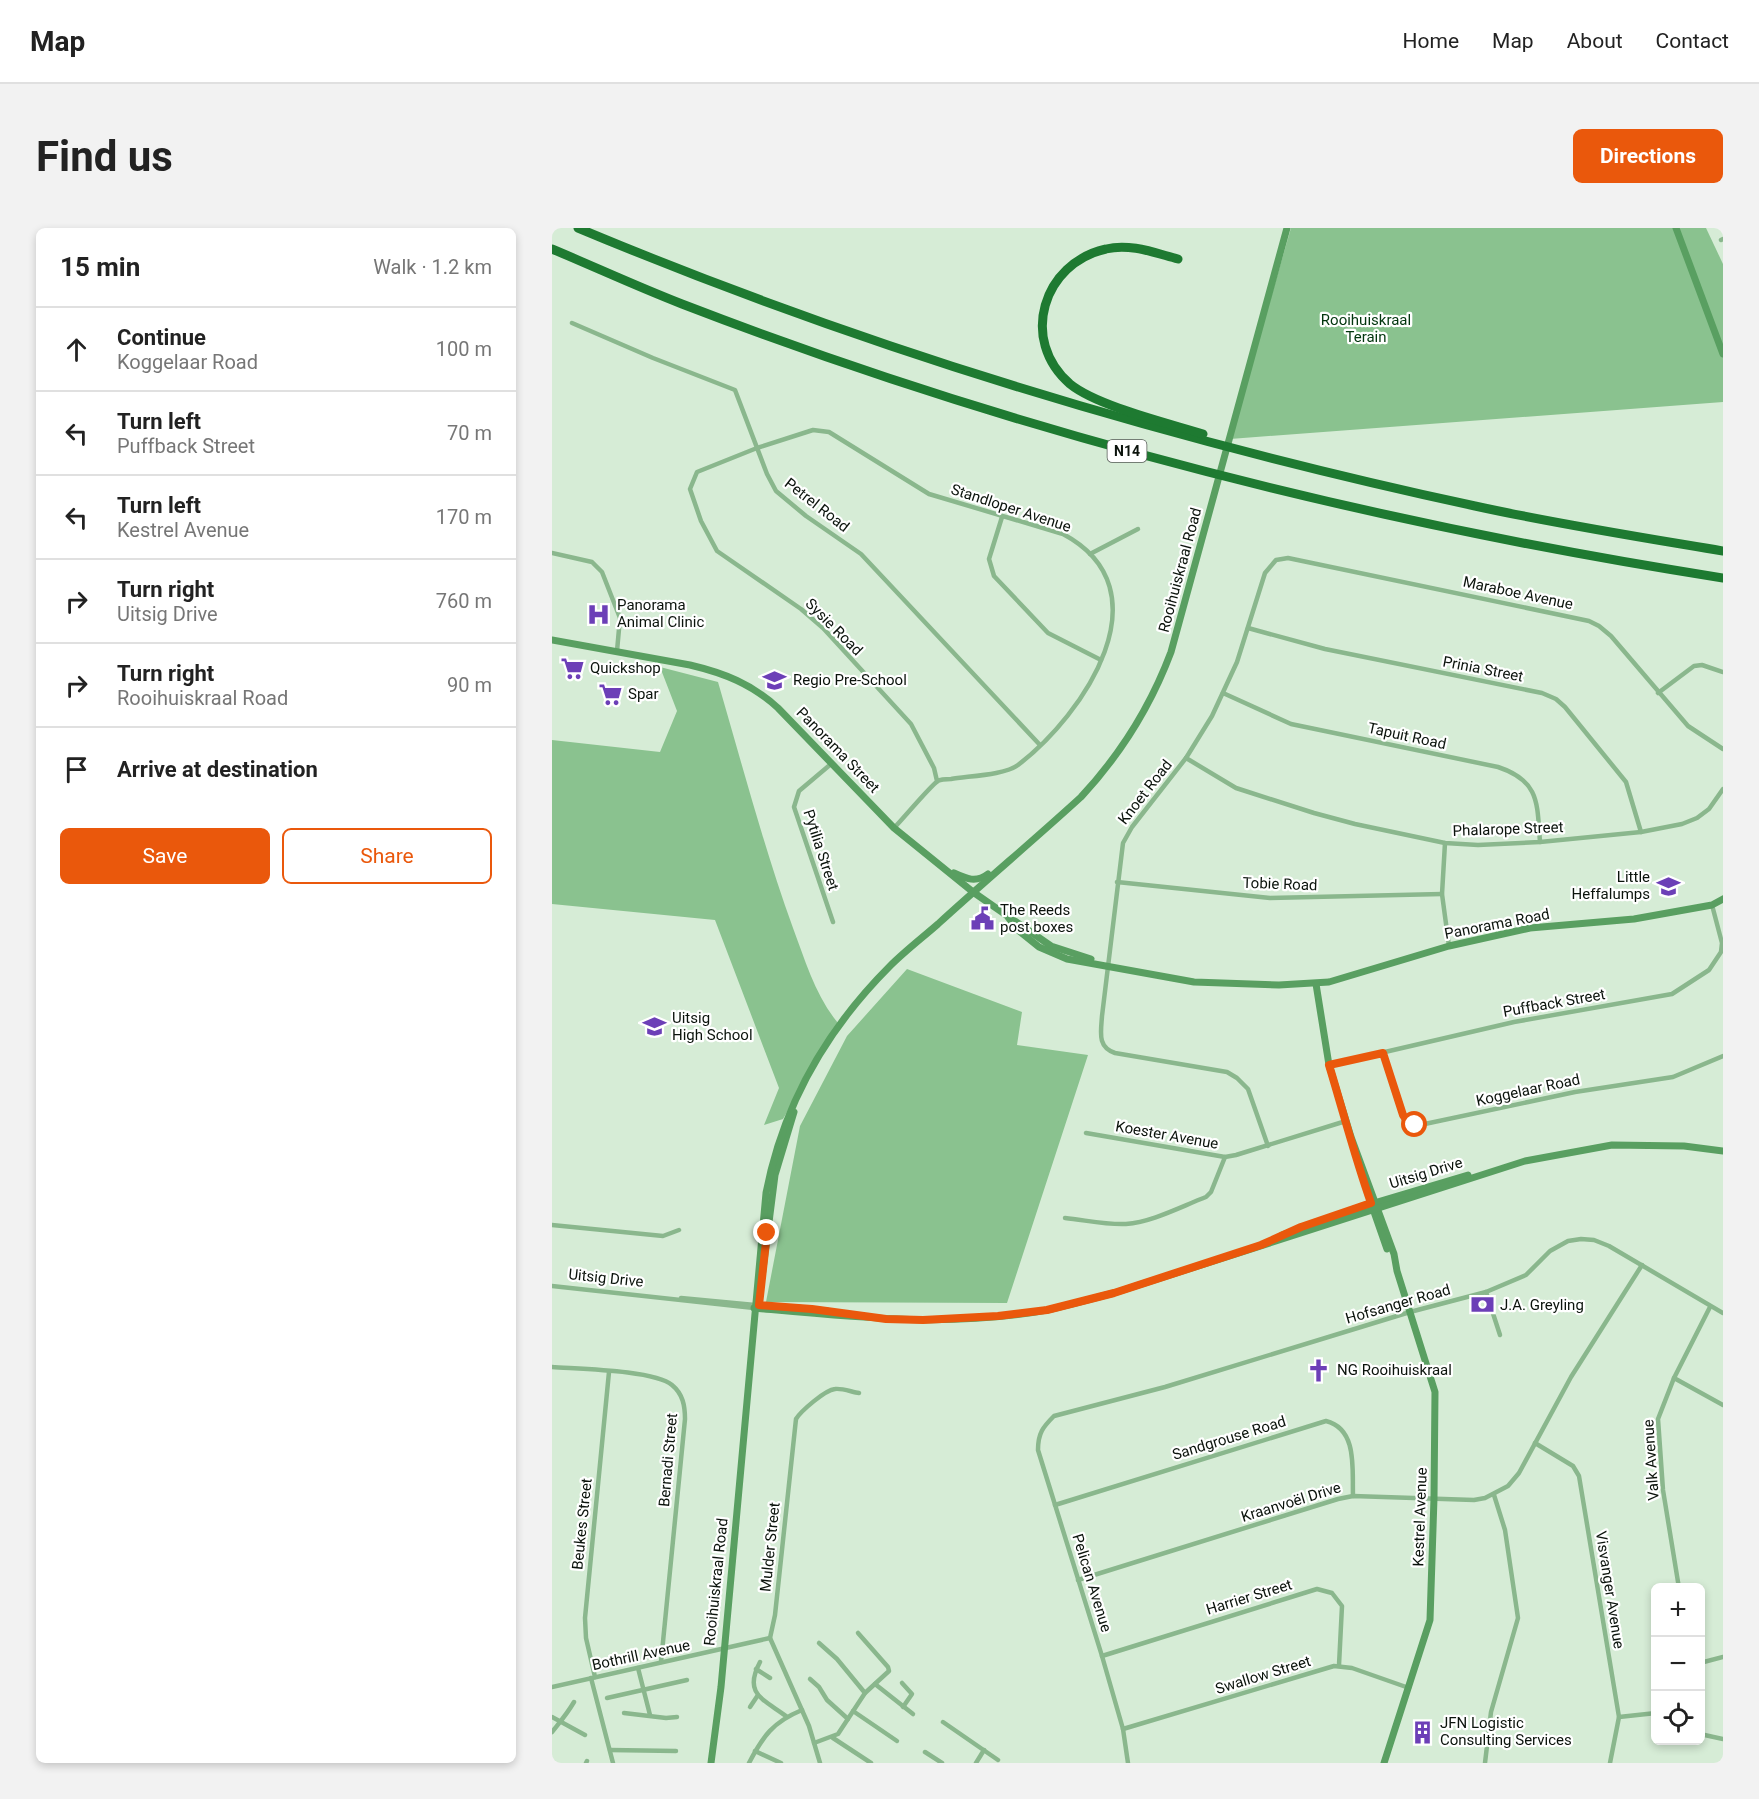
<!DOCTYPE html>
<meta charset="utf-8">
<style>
:root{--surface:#fff;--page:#f2f2f2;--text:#222;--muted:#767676;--line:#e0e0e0;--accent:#ea580c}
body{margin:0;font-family:Roboto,sans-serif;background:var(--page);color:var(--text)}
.controls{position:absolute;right:18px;bottom:18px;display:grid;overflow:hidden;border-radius:9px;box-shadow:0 3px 9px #0003}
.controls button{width:54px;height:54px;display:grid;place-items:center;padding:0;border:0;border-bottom:2px solid var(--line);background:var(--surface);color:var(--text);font:30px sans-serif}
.stop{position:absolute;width:18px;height:18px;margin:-14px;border:4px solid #ea580c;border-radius:50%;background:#fff}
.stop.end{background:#ea580c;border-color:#fff;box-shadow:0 2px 6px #0008}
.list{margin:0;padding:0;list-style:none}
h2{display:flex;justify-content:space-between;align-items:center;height:78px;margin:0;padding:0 24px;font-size:26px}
h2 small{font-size:20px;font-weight:400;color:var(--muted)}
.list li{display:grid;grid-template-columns:39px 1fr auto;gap:18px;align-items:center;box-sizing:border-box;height:84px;padding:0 24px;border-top:2px solid var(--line)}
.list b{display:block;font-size:22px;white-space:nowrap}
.list p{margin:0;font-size:20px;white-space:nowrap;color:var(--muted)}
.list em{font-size:20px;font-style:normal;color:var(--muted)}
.actions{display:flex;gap:12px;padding:18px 24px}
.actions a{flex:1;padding:14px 0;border:2px solid var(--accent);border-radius:9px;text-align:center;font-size:21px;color:var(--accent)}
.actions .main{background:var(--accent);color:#fff}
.icon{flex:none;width:33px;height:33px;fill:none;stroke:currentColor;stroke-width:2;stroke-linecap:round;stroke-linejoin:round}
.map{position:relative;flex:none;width:1171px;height:1535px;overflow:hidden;border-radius:9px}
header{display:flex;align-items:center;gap:36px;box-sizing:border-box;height:84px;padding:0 30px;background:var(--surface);border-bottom:2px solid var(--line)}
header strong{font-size:28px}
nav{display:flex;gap:33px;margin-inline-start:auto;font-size:21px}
.intro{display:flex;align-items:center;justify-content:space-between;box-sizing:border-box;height:144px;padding:0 36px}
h1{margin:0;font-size:42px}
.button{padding:15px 27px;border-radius:9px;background:var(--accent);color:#fff;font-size:21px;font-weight:700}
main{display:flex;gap:36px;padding:0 36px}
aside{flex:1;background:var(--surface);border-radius:9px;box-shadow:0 3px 9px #0003}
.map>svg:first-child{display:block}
</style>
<header>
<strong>Map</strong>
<nav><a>Home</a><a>Map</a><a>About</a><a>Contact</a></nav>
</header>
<div class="intro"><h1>Find us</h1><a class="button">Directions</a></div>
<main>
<aside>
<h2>15 min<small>Walk · 1.2 km</small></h2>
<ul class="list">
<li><svg class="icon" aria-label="ahead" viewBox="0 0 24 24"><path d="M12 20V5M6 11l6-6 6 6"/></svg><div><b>Continue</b><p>Koggelaar Road</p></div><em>100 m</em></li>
<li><svg class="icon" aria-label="left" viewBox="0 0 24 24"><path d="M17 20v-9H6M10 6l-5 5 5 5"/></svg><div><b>Turn left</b><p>Puffback Street</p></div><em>70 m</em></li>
<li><svg class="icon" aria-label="left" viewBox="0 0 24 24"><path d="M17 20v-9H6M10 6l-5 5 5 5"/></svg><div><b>Turn left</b><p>Kestrel Avenue</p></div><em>170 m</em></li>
<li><svg class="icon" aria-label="right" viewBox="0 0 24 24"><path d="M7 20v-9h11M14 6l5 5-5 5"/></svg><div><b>Turn right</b><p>Uitsig Drive</p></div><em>760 m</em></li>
<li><svg class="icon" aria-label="right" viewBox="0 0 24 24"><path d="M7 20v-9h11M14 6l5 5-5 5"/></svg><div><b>Turn right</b><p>Rooihuiskraal Road</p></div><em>90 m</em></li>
<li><svg class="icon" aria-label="arrive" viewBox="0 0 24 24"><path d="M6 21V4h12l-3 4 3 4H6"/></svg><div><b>Arrive at destination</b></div></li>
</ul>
<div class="actions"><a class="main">Save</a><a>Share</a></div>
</aside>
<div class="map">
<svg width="1171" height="1535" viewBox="0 0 1171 1535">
<rect width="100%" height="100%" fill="#d6ecd6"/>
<g fill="#8ac28f">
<polygon points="739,0 1154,0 1171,36 1171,174 678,211"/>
<path d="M108,439L166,454C190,536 212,620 241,700C253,732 264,769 286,795L231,891L212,897L227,860L163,692L0,676V512L108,524L125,483Z"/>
<polygon points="355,741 470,784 465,817 536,827 455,1075 214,1074 248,898 295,808"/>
</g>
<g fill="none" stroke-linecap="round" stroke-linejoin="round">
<g stroke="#8ab78d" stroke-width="4.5">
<polyline points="1169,12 1171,11"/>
<polyline points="20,95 101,130 183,162 215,246 224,263 254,288 309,326 488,517"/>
<polyline points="450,289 437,331 442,348 496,405 549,432"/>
<polyline points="0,325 40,334 50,344 68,390 65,423"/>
<polyline points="538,326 586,301"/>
<polyline points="696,400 773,421 990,465 1004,471 1013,479 1074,554 1089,604"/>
<path d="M671,465L739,496L946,539C988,553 985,575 988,614"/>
<polyline points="1106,465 1142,438 1150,437 1171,444"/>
<polyline points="634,530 684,560 762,585 803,596 893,615 926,617 988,614 1089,604 1130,596 1145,590 1157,581 1171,561"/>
<polyline points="279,536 247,563 242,579 281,694"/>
<path d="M342,600C350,592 379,557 386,553C389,551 396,551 399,551C416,548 453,547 466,537C532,487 616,362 511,306L377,266L277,204L261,202L205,220L145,244L138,261L149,293L165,323L249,381L271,400L359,496L382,540L385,553"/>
<polyline points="893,615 890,666 897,718"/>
<polyline points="565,654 718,670 890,666"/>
<polyline points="831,825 851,887 859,896 868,897 1023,864 1121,849 1171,828"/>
<polyline points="777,837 962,794 1120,766 1157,742 1169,724 1170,715 1160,677"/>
<polyline points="534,905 673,929 684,927 794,893"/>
<path d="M716,918L696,861L685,850L675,844L563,825C545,819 549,804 550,788L571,615L580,599L634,530L660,488L685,434L713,345L724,332L736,330L1037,393L1047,398L1059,408L1136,498L1171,521"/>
<path d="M513,990C533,992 554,997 574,996C600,994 628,979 654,969L659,964L673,929"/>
<polyline points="0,997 111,1008 127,1002"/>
<polyline points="0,1058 202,1080"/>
<polyline points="934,1064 948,1107"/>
<polyline points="129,1070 203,1077"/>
<path d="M0,1139C26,1141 102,1142 120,1157C131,1166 133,1178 133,1191L109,1434"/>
<polyline points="1122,1150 1171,1177"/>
<polyline points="983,1215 1021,1238 1027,1248 1067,1489 1058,1535"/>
<path d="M503,1277L774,1193C806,1201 800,1242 801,1268"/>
<polyline points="526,1352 786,1271 801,1268 922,1272 933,1270 956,1258 967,1245 1019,1149 1090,1037"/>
<polyline points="1127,1360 1111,1262 1106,1191 1122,1150 1158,1079"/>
<polyline points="267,1415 285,1431 313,1465"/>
<polyline points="550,1428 765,1361 780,1365 790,1378 787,1437"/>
<path d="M208,1434C191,1466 211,1471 234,1488"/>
<polyline points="1148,1435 1171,1429"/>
<polyline points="86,1440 98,1487"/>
<polyline points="204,1441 218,1450"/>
<polyline points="43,1449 34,1410 33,1390 57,1144"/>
<polyline points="39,1450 61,1535"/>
<polyline points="258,1451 267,1459 275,1472 296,1491"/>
<polyline points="350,1455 360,1466 351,1479"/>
<polyline points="323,1456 361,1486"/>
<polyline points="0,1459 218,1410"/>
<polyline points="55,1470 135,1452"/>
<polyline points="198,1479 206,1467"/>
<polyline points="301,1483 345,1513"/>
<polyline points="72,1485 114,1490 125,1489"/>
<polyline points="0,1489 33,1507"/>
<polyline points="1067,1489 1104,1485"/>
<polyline points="391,1494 446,1532"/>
<polyline points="571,1501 782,1438 800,1440 857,1460"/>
<path d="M0,1504C8,1494 15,1486 22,1474"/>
<polyline points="1148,1506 1171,1511"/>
<polyline points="281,1510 319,1535"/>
<polyline points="262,1515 286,1506 313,1465 337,1443 336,1439 306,1405"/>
<polyline points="58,1522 124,1523"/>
<polyline points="203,1523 229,1535"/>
<polyline points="373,1524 390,1535"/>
<polyline points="34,1535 35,1533"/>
<path d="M197,1535C211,1508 221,1494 250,1482"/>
<path d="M268,1535L257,1498L218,1410L223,1387L244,1191C249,1183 273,1162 283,1161C290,1160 300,1164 307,1165"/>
<polyline points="424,1535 432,1522"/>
<path d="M576,1535L571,1501L550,1428L486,1222C486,1205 491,1199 502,1188L613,1159L858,1084L934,1064L974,1047L998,1023L1016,1013L1029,1011L1042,1012L1057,1018L1171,1085"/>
<polyline points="933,1535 939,1484 966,1390 953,1302 942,1267"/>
</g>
<g stroke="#599f61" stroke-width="7">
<polyline points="1124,0 1171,126"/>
<path d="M0,412L138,437C172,445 200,456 226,480L342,600L421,664L499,718L539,731"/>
<path d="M402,645C415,651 424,655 436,646"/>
<polyline points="456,689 466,702 487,719 515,731 642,754 727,757 777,754 897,718 978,700 1082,691 1160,677 1171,671"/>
<polyline points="764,756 777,837 799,909 842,1026 845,1043 883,1164 882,1270 878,1392 832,1535"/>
<polyline points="820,978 835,1021"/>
<polyline points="730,1007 812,978 916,947"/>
<polyline points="210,1049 223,947 242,884"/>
<path d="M202,1080C299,1089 398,1100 495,1082C517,1077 539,1071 562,1065L973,933L1060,917L1132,918L1171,923"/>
<polyline points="245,1080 275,1083"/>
<path d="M159,1535L169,1459L214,965C231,877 275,801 338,738C353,723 370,710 386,696C433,653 482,612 529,569C569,526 598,480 619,424L735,0"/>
</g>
<g stroke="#1e7a31" stroke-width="9">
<path d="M26,0C315,121 617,212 923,278C1005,296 1088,309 1171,323"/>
<path d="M0,21C43,39 86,59 130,76C467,206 814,294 1171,350"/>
<path d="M626,31C603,25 578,15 554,21C491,35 467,112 518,156C545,178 616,195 651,206"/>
</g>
</g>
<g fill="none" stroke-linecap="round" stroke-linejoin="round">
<path stroke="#ea580c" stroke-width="8" d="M215,1005L207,1077L260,1081L334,1091L371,1092L446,1088L495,1082L562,1065L709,1017L749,999L819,975C803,930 791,883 777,837L831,825L851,887L855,893L863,897"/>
</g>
<defs>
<symbol id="hospital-bare" viewBox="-9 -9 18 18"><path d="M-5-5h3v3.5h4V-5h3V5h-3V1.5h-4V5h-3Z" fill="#6c3fb7" stroke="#fff" stroke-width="2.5" paint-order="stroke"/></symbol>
<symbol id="supermarket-bare" viewBox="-9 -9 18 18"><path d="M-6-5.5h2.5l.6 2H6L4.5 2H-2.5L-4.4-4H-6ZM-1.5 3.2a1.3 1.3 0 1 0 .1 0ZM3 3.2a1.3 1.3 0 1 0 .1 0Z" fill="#6c3fb7" stroke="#fff" stroke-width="2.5" paint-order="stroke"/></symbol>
<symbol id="school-bare" viewBox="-9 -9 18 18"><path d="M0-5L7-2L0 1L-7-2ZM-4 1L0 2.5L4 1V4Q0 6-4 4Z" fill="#6c3fb7" stroke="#fff" stroke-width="2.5" paint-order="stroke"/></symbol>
<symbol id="civic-bare" viewBox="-9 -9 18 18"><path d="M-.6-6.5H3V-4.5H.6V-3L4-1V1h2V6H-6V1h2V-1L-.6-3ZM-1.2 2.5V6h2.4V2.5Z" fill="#6c3fb7" stroke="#fff" stroke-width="2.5" paint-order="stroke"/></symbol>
<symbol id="bank-bare" viewBox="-9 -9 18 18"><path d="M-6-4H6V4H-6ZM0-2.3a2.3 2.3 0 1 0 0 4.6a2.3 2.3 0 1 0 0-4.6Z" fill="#6c3fb7" stroke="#fff" stroke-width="2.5" paint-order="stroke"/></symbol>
<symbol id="church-bare" viewBox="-9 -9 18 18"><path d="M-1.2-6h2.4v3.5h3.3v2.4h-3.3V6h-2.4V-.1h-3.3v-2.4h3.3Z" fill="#6c3fb7" stroke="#fff" stroke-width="2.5" paint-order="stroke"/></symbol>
<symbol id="building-bare" viewBox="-9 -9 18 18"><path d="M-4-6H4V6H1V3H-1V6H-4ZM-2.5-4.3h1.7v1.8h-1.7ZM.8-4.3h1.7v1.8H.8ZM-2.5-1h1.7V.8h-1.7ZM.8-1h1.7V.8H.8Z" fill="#6c3fb7" stroke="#fff" stroke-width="2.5" paint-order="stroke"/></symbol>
</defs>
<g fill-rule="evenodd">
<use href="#hospital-bare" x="30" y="370" width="33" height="33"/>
<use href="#supermarket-bare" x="4" y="424" width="33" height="33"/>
<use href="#school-bare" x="206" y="436" width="33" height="33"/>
<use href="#supermarket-bare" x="42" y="450" width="33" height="33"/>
<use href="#school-bare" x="1100" y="642" width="33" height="33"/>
<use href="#civic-bare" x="414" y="674" width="33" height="33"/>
<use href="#school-bare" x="86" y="782" width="33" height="33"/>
<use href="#bank-bare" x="914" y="1060" width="33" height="33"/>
<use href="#church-bare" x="750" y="1126" width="33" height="33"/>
<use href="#building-bare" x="854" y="1488" width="33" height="33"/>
</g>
<g text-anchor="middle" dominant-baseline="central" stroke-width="4.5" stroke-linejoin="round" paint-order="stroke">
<rect fill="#fff" stroke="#545a55" stroke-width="1.5" x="555.5" y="212" width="39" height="22" rx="4.5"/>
<g font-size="14" font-weight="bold" fill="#0b130c">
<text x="575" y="223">N14</text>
</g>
<g font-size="15" fill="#02360e" stroke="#fff">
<text x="814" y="92">Rooihuiskraal<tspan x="814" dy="17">Terain</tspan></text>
</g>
<g font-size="15" fill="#0b130c" stroke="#fff">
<text transform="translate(265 277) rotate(38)">Petrel Road</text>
<text transform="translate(459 280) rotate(18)">Standloper Avenue</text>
<text transform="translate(628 342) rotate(-75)">Rooihuiskraal Road</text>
<text transform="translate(966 365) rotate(12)">Maraboe Avenue</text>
<text transform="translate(282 399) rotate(45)">Sysie Road</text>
<text transform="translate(931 441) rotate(11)">Prinia Street</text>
<text transform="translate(855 508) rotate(12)">Tapuit Road</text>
<text transform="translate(286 522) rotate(46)">Panorama Street</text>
<text transform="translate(593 564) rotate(-52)">Knoet Road</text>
<text transform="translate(956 601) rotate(-2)">Phalarope Street</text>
<text transform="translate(269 622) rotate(72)">Pytilia Street</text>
<text transform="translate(728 656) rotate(2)">Tobie Road</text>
<text transform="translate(945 696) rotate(-11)">Panorama Road</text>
<text transform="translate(1002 775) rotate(-10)">Puffback Street</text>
<text transform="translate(976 862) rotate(-12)">Koggelaar Road</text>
<text transform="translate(615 907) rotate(10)">Koester Avenue</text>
<text transform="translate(874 945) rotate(-17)">Uitsig Drive</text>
<text transform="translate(54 1050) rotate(6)">Uitsig Drive</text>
<text transform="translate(846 1076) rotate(-16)">Hofsanger Road</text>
<text transform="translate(677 1210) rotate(-17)">Sandgrouse Road</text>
<text transform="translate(116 1232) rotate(-85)">Bernadi Street</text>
<text transform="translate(1099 1232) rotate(-94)">Valk Avenue</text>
<text transform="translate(739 1274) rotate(-17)">Kraanvoël Drive</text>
<text transform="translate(868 1289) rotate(-88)">Kestrel Avenue</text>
<text transform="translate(30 1296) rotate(-84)">Beukes Street</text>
<text transform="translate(218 1319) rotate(-84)">Mulder Street</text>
<text transform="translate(164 1354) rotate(-84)">Rooihuiskraal Road</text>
<text transform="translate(540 1355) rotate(73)">Pelican Avenue</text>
<text transform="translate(1058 1362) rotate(81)">Visvanger Avenue</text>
<text transform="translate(697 1369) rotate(-17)">Harrier Street</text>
<text transform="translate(89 1427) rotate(-12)">Bothrill Avenue</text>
<text transform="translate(711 1447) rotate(-17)">Swallow Street</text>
</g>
<g font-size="15" fill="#0b130c" stroke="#fff" text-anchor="start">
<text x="65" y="377">Panorama<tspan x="65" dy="17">Animal Clinic</tspan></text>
<text x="38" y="440">Quickshop</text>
<text x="241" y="452">Regio Pre-School</text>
<text x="76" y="466">Spar</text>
<text x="1098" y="649" text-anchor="end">Little<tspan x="1098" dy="17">Heffalumps</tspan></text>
<text x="448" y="682">The Reeds<tspan x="448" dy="17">post boxes</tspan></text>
<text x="120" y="790">Uitsig<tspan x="120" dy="17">High School</tspan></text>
<text x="948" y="1077">J.A. Greyling</text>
<text x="785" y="1142">NG Rooihuiskraal</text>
<text x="888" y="1495">JFN Logistic<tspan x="888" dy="17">Consulting Services</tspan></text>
</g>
</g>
</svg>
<div class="controls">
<button>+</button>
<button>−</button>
<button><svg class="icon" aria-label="locate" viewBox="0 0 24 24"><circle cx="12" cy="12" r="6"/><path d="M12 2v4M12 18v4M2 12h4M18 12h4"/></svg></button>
</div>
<div class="stop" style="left:863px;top:897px"></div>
<div class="stop end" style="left:215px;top:1005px"></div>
</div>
</main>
